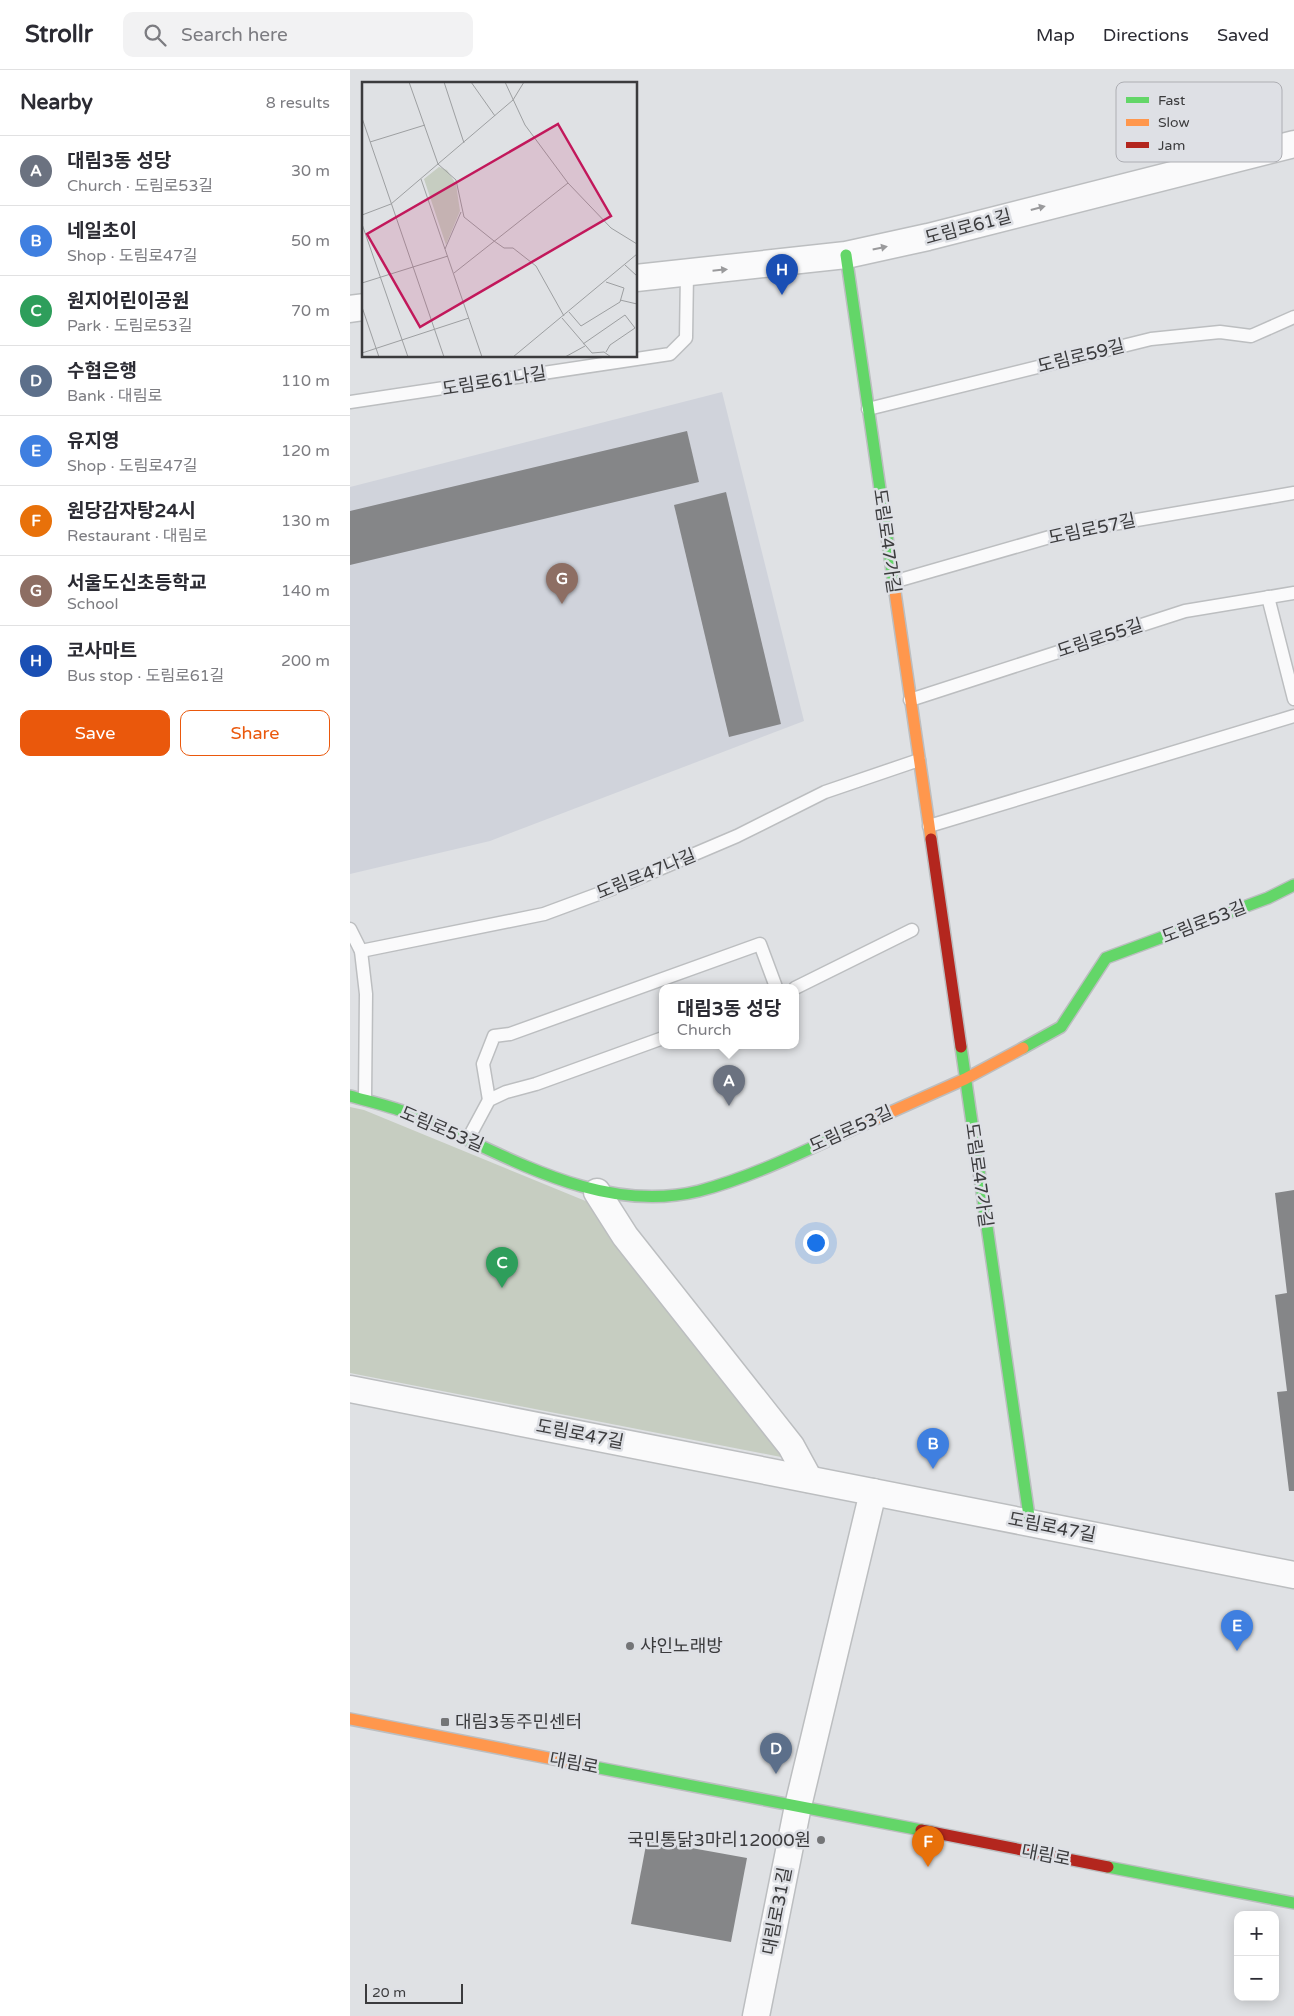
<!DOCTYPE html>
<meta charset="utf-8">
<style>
:root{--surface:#fff;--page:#f2f2f3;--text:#2b2b33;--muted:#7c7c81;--line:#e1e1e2;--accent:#ea580c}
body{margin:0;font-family:"Varela Round","Noto Sans KR",sans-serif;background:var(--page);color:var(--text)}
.controls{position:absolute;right:15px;bottom:15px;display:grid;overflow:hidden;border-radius:10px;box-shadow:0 2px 12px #0003}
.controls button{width:45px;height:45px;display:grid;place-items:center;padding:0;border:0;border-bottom:1px solid var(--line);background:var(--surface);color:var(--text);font:25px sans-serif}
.scale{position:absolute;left:15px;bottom:12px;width:98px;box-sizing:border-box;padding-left:5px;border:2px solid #3b3b3d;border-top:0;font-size:14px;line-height:18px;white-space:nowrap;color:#3b3b3d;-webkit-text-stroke:4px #dee0e5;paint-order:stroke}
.you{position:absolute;left:465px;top:1172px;width:18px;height:18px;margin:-12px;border:4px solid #fff;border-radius:50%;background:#1a73e8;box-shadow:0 0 0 8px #1a73e833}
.badge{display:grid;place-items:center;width:32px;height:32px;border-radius:50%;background:var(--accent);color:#fff;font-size:16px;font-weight:700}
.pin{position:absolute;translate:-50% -41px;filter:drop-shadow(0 1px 2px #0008)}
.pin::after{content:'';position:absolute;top:26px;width:18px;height:15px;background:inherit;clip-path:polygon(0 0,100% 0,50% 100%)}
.popup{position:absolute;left:309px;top:914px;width:140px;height:65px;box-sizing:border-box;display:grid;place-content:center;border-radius:10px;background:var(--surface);filter:drop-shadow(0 1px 4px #0005);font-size:16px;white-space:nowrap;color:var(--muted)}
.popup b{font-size:19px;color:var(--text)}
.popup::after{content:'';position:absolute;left:50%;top:100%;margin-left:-10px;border:10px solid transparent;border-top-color:var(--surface)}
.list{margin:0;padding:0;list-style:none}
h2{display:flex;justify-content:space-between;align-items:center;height:65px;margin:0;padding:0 20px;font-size:21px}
h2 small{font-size:16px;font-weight:400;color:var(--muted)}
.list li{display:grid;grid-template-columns:32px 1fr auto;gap:15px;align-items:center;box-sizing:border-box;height:70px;padding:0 20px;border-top:1px solid var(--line)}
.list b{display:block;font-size:19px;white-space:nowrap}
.list p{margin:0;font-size:16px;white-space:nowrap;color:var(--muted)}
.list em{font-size:16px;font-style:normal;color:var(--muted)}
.actions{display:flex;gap:10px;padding:15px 20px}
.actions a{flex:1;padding:11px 0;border:1px solid var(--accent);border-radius:10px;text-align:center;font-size:18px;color:var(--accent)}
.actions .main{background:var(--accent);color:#fff}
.icon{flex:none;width:28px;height:28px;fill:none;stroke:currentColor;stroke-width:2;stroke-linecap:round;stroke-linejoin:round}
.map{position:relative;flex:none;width:944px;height:1946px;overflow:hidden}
header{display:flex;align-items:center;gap:30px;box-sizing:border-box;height:70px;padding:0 25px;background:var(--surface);border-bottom:1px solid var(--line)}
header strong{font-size:24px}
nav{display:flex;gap:28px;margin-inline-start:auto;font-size:18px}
.search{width:350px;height:45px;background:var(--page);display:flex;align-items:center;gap:12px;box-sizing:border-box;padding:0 18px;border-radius:10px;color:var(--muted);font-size:19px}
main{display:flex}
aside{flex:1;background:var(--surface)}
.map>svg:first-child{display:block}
</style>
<header>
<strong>Strollr</strong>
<div class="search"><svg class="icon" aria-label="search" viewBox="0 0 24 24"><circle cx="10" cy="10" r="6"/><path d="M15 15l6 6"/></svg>Search here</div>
<nav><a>Map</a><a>Directions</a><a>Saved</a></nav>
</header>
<main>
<aside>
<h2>Nearby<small>8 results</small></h2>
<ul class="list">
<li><span class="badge" style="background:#6b7280">A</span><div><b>대림3동 성당</b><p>Church · 도림로53길</p></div><em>30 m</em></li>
<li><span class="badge" style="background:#3f7fe0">B</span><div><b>네일초이</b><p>Shop · 도림로47길</p></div><em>50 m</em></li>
<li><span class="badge" style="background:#2e9e5b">C</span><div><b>원지어린이공원</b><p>Park · 도림로53길</p></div><em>70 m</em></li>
<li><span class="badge" style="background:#5c6f8a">D</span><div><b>수협은행</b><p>Bank · 대림로</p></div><em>110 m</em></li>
<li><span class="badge" style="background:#3f7fe0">E</span><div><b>유지영</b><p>Shop · 도림로47길</p></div><em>120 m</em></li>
<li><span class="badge" style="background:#e8710a">F</span><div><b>원당감자탕24시</b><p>Restaurant · 대림로</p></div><em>130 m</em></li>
<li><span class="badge" style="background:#8d6e63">G</span><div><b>서울도신초등학교</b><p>School</p></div><em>140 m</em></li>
<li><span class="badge" style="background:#1a4fb4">H</span><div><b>코사마트</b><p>Bus stop · 도림로61길</p></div><em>200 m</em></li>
</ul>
<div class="actions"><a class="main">Save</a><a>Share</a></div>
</aside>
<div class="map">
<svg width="944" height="1946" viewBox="0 0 944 1946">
<rect width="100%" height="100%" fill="#dfe1e4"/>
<polygon fill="#d0d3db" points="372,322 454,651 140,771 0,804 0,417"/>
<polygon fill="#c6cdc1" points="0,1037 14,1040 238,1132 426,1374 431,1387 0,1303"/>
<g fill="#858688">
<polygon points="337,361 349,412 0,495 0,441"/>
<polygon points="376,422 431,654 379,667 324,435"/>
<polygon points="944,1120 944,1421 939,1421 927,1322 937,1321 925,1225 937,1223 925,1123"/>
<polygon points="297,1770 397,1788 381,1872 281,1854"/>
</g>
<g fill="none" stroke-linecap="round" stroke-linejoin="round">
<defs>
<g id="lane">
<polyline points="0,332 320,284 336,268 337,203"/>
<polyline points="518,339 801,269 870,262 901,266 944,247"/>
<polyline points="543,512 717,462 944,423"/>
<polyline points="918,527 944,629"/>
<polyline points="560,630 835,541 944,523"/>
<polyline points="579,756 944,646"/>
<polyline points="0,859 11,881 16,924 15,1029"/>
<polyline points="11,881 194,844 267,817 387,766 475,722 569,690"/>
<polyline points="445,918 562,860"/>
<polyline points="139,1030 133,994 144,966 160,964 410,874 426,917"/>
<polyline points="118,1069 139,1030 156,1022 186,1014 313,968"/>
</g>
<g id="street">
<polyline points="286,208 496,185 578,167 944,74"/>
<polyline points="0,239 14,237"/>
<polyline points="247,1122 275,1166 441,1376 459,1409"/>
<polyline points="0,1319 944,1505"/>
<polyline points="406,1946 448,1736 523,1422"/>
</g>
<g id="fast">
<polyline points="496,185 545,522"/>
<polyline points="611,977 680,1453"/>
<polyline points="673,978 711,957 756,888 918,828 944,815"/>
<path d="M0,1026C21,1032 45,1037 65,1046C154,1083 248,1146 349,1121C406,1106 460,1078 514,1054"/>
<polyline points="239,1696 571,1760"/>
<polyline points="758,1797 944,1833"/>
</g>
<g id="slow">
<polyline points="545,522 581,769"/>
<polyline points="514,1054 615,1009 673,978"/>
<polyline points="0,1649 239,1696"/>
</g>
<g id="jam">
<polyline points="581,769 611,977"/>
<polyline points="571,1760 758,1797"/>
</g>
</defs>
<use href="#lane" stroke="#bcbec0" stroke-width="15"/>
<use href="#street" stroke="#bcbec0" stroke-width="29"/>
<use href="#fast" stroke="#bcbec0" stroke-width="14"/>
<use href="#slow" stroke="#bcbec0" stroke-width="14"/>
<use href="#jam" stroke="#bcbec0" stroke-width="14"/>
<use href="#lane" stroke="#fafafb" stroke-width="12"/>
<use href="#street" stroke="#fafafb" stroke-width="26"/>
<use href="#fast" stroke="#63d668" stroke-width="11"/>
<use href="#slow" stroke="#ff974d" stroke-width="11"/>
<use href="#jam" stroke="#b3261e" stroke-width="11"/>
</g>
<defs><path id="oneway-solid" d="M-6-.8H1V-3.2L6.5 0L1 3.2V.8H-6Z" transform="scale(1.25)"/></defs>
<g fill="#9a9a9c">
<use href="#oneway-solid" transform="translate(688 138) rotate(-15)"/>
<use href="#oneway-solid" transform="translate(530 178) rotate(-12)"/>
<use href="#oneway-solid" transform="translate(370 200) rotate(-6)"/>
</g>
<g fill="#747577" stroke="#dee0e5" stroke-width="2">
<circle cx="280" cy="1576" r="5"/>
<rect x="90" y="1647" width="10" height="10" rx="2.5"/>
<circle cx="471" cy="1770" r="5"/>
</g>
<g text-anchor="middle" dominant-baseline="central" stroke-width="5" stroke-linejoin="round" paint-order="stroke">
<g font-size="18" fill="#3b3b3d" stroke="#dee0e5">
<text transform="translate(618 157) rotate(-15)">도림로61길</text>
<text transform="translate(731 286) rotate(-14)">도림로59길</text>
<text transform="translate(144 311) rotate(-9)">도림로61나길</text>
<text transform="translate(742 459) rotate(-12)">도림로57길</text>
<text transform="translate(537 471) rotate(82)">도림로47가길</text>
<text transform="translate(750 568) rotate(-18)">도림로55길</text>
<text transform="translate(296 804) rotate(-22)">도림로47나길</text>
<text transform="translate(854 852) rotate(-21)">도림로53길</text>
<text transform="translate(92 1059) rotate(23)">도림로53길</text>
<text transform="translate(501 1059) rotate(-24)">도림로53길</text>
<text transform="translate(629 1105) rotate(82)">도림로47가길</text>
<text transform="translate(230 1364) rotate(11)">도림로47길</text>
<text transform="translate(702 1457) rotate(11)">도림로47길</text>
<text transform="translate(224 1693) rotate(11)">대림로</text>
<text transform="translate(696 1785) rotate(11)">대림로</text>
<text transform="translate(427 1841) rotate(-79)">대림로31길</text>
</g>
<g font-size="18" fill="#3b3b3d" stroke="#dee0e5" text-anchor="start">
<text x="290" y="1576">샤인노래방</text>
<text x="105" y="1652">대림3동주민센터</text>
<text x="461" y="1770" text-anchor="end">국민통닭3마리12000원</text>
</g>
</g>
<g transform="translate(12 12)">
<rect width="275" height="275" fill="#dfe1e4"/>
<path d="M77,85L85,88L94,102L98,129L84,163L62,97Z" fill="#c6cdc1"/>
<path fill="none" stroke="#9d9fa1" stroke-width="1" d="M47,0L76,82L94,98L102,135L132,159L142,166H151L174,184L202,234M82,0L102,61M109,0L133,34M143,0L163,43L206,101L249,146L275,162M0,36L82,275M8,60L63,43M59,97L120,275M0,133L29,122L151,18L162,0M0,142L46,275M83,167L99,130M263,183L275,194M92,191L206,101M0,201L86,174M258,218L275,222M0,225L17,275M207,230L219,244L258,220L262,206L244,200M200,236L230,271L242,270L249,275M221,262L263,233L273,246L248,263L244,270M0,271L107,236M151,275L275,172M203,275L223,264"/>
<path fill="#c2185b" fill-opacity="0.15" stroke="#c2185b" stroke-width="2.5" d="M196,42L249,134L58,245L5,152Z"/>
<rect width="275" height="275" fill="none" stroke="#3b3b3d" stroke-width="2.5"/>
</g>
<rect x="766" y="12" width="166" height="80" rx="8" fill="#dee0e5" stroke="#adaeb3" stroke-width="1"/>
<rect x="776" y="27" width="23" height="6" fill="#63d668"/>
<rect x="776" y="49" width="23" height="7" fill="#ff974d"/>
<rect x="776" y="72" width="23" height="6" fill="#b3261e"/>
<g font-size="14" fill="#3b3b3d">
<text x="808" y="35">Fast</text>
<text x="808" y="57">Slow</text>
<text x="808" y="80">Jam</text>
</g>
</svg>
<div class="controls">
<button>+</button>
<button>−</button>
</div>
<div class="scale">20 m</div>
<div class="you"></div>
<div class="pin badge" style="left:379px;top:1036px;background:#6b7280">A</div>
<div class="popup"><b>대림3동 성당</b>Church</div>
<div class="pin badge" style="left:583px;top:1399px;background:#3f7fe0">B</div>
<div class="pin badge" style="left:152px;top:1218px;background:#2e9e5b">C</div>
<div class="pin badge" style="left:426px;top:1704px;background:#5c6f8a">D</div>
<div class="pin badge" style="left:887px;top:1581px;background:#3f7fe0">E</div>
<div class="pin badge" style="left:578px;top:1797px;background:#e8710a">F</div>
<div class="pin badge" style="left:212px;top:534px;background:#8d6e63">G</div>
<div class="pin badge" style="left:432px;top:225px;background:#1a4fb4">H</div>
</div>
</main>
